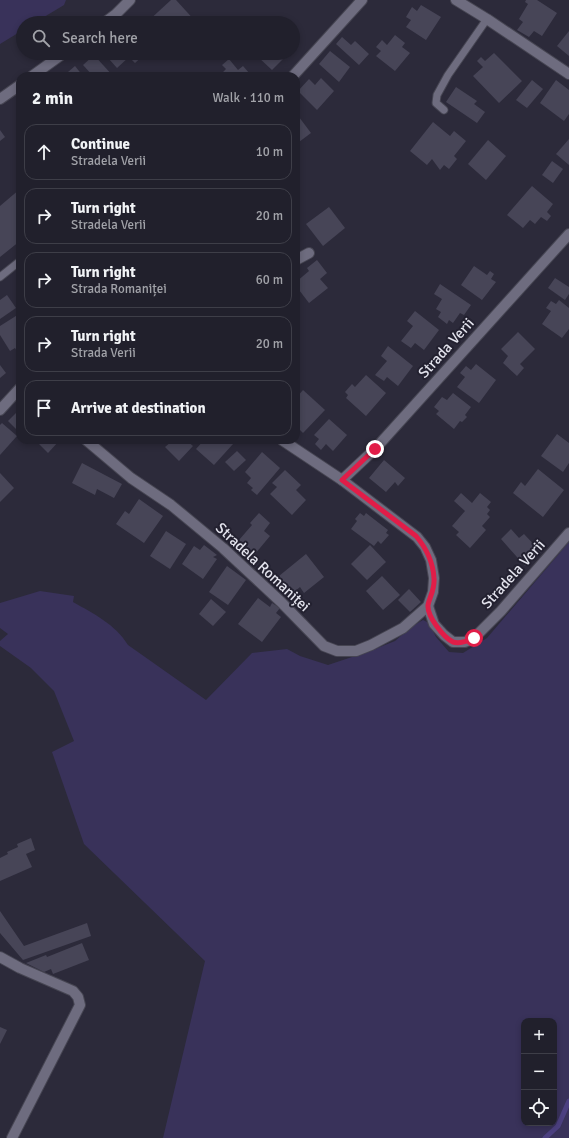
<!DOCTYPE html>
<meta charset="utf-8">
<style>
:root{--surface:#21202c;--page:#292834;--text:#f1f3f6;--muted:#a2a3a9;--line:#3e3e48}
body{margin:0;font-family:Signika,sans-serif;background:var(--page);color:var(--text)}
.controls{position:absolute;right:12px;bottom:12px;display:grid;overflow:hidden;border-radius:8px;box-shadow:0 2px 6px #0003}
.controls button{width:36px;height:36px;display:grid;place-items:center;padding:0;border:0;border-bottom:1px solid var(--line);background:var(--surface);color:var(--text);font:20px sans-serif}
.stop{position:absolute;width:12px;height:12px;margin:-9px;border:3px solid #e11d48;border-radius:50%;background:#fff}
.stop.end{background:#e11d48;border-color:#fff;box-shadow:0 1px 4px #0008}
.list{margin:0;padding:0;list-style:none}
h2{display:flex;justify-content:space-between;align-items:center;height:52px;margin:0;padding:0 16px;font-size:17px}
h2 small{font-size:13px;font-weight:400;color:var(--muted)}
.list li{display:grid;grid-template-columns:26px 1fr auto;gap:12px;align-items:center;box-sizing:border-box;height:56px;margin:0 8px 8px;padding:0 8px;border:1px solid var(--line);border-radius:12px}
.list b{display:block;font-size:15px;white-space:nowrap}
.list p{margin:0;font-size:13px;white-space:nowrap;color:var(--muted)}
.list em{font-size:13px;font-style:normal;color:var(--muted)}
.icon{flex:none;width:22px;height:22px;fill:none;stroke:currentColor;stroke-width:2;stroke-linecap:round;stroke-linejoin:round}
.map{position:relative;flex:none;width:569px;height:1138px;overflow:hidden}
.search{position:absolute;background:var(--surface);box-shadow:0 2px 6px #0003;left:16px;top:16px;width:284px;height:44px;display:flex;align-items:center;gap:10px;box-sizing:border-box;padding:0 14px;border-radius:22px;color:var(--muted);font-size:15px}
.panel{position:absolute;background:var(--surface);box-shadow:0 2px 6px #0003;left:16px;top:72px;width:284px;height:372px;border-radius:12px}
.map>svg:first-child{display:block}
</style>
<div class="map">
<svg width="569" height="1138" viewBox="0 0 569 1138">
<rect width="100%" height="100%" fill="#2c2a3a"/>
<g fill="#39325a" fill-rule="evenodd">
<polygon points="0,0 66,0 64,5 34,23 23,23 23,30 0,44"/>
<path d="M569,542V1138H163L205,961L84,844L52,752L74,741L54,691L31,668L0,646V641L8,634L0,628V603L40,591L74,596L73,602C94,614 115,624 128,645L206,700L252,653L287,649L300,656L328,665L370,651L395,641L411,627L423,620L429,623L436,637L449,652L463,653L487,638ZM524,1021H554V1123H524Z"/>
</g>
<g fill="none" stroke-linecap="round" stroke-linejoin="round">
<polyline stroke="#4c4080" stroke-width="5" points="545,1138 558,1126 569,1101"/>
</g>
<g fill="#474557">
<polygon points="171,0 176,0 197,23 146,23"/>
<polygon points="526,0 537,0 557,13 542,36 534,31 529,37 517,30 523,22 519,19 528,4 525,2"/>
<polygon points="421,5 441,17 426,40 406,27 411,20 406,17 412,7 417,11"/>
<polygon points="569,31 569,56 557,46"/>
<polygon points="395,35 405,43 402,47 410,53 395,71 376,56 381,51 376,47 382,40 387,45"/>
<polygon points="342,37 351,45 355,41 369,54 359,65 336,44"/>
<polygon points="330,51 350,67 339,82 319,64"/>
<polygon points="113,53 146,53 135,63 129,57 117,68 109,59 114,54"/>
<polygon points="261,53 289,53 272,70 258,57"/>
<polygon points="494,53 522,81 499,103 473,76 483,67 477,61 481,57 485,61"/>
<polygon points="94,55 113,76 93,76 83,65"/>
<polygon points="229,59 238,70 243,66 250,74 248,76 219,76 226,69 222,65"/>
<polygon points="75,66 83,76 71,76 68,72"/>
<polygon points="321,78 334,91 317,110 298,91 309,79 315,85"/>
<polygon points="532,80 543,89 527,108 516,100"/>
<polygon points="556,80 569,90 569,114 564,121 540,103"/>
<polygon points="456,87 477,101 474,104 485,112 477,123 446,102"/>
<polygon points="296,113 311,133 299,142 296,138"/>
<polygon points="433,122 450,136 454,131 466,141 454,156 457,159 449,169 444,165 440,170 432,159 427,165 410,151"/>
<polygon points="0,130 5,137 0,141"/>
<polygon points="569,139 569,165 556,154"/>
<polygon points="488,140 506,156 486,180 468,164"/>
<polygon points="552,161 563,169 553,183 542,175"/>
<polygon points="532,186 553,204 547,212 551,216 547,221 541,217 535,224 530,220 523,228 507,215"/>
<polygon points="20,189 20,241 0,257 0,206"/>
<polygon points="329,207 345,228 323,246 306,224"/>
<polygon points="317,260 327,273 320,279 328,288 309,303 296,286 296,282 309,271 307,268"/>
<polygon points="474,266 487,275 490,271 494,274 491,279 496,282 482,300 461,285"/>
<polygon points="555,278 569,287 569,294 565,300 548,288"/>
<polygon points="440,284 471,305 464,315 460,313 453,323 449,320 447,324 438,317 441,312 436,309 442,299 434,294"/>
<polygon points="7,295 16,308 0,319 0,300"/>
<polygon points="559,300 569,308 569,329 562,338 542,324 551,311 546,308 551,301 556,304"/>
<polygon points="415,311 439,330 424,350 415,343 411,348 401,341 413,326 407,321"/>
<polygon points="19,314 20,316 20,352 18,353 15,348 10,351 0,335 0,326"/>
<polygon points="518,332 535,349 520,364 524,368 517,376 503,363 508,356 501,349"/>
<polygon points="388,346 413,366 398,386 387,377 384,381 375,375 387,361 381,356"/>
<polygon points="476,364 496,380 479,403 457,387 465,377 460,373 466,366 471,370"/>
<polygon points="0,365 6,373 0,378"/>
<polygon points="366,375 386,393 366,416 346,398 348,395 345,392 352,384 355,387"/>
<polygon points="303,390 325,410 303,433 296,426 296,398"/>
<polygon points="453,393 471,407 465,415 467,417 462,422 460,421 454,429 436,414 439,411 434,407 442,397 447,400"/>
<polygon points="20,409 20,433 8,421"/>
<polygon points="329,419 347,435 333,451 326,444 321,450 315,444 319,439 314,435"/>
<polygon points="2,423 17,436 0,455 0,425"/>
<polygon points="557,434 569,443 569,463 563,472 541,456"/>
<polygon points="41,440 60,440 48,453 38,443"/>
<polygon points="171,440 186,440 193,446 179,461 165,447 172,441"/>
<polygon points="204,440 228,440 233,444 214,465 196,449"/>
<polygon points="237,451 246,460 234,471 225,462"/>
<polygon points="262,452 280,468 257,495 251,490 253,488 247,483 251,478 245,472"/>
<polygon points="384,460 405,478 398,486 395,482 386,492 369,478"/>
<polygon points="82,463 122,484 114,498 97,489 95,495 72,483"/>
<polygon points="538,469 564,490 543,517 513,493 521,482 525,486"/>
<polygon points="285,470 301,485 296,490 306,500 292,515 270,494 277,487 272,483"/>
<polygon points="0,473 14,488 0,502"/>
<polygon points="461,493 472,503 480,493 491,502 487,507 490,510 487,514 490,517 482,526 486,530 470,548 456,535 459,532 452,526 465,511 454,501"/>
<polygon points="139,499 163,516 144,543 116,524 125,511 129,514"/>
<polygon points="259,513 270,523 264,531 270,536 255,554 239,540 252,525 250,523"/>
<polygon points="360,513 364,516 366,513 388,530 386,533 389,535 381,544 378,541 374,546 351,529 357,521 355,519"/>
<polygon points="511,529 519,538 524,534 541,552 525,566 501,539"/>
<polygon points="166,531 186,544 170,569 150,556"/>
<polygon points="204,545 217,555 213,557 217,559 203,579 182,564 194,546 200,550"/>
<polygon points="370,545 386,562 367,580 351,564"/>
<polygon points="306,554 324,577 304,593 300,587 293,593 279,576"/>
<polygon points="227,566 246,580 228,605 209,592"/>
<polygon points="382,576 400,595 383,610 366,591"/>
<polygon points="409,589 421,602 410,612 398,600"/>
<polygon points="258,598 270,607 272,603 280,608 276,613 281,617 262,642 238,624"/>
<polygon points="211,599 226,612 213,626 199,614"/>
<polygon points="31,838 35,850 26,854 32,867 0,881 0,858 8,854 7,852 18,847 17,844"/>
<polygon points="0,911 24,946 87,923 91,936 23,960 0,933"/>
<polygon points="82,943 89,960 53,974 51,969 44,972 26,963 46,955 47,957"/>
<polygon points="0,1027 7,1030 0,1044"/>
</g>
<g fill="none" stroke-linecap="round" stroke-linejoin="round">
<defs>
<g id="lane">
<polyline points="444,110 436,103 437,95 448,75 487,19"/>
<polyline points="0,277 20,261"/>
</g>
<g id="street">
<polyline points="456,0 487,19 569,74"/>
<polyline points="104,23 116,14 130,0"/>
<polyline points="32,76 64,53"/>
<polyline points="293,76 362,0"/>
<polyline points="0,99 20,85"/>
<polyline points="296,260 309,253"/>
<polyline points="0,410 20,388"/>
<polyline points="86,440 131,478 171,505 223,548 281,602 324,646 337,651 356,651 371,645 403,628 428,606 433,592 434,578 431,560 425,547 417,537 342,480 282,440"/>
<polyline points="342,480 375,449 569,234"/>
<polyline points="428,606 434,624 444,635 453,642 465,642 474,638 501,611 569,533"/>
<polyline points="0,957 20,968 73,991 78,997 80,1005 12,1138"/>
</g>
</defs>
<use href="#lane" stroke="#464552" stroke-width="9"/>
<use href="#street" stroke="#464552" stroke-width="12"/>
<use href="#lane" stroke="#6e6c7f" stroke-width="7"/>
<use href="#street" stroke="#6e6c7f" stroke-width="10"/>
</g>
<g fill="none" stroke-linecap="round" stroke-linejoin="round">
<path stroke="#e11d48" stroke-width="5" d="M375,449L342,480L416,536C427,549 433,562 434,578C435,589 430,596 428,605C427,616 443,637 453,642C460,644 467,641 474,638"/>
</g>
<g text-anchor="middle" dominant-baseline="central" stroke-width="4" stroke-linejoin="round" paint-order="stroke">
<g font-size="15" fill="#e3e3ed" stroke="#232130">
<text transform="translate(446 348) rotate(-48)">Strada Verii</text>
<text transform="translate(263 567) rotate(43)">Stradela Romaniței</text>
<text transform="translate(513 574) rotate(-48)">Stradela Verii</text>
</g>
</g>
</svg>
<div class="controls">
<button>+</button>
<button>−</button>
<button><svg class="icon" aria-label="locate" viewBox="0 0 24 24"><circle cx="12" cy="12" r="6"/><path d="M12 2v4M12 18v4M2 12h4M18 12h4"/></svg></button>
</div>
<div class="stop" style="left:474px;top:638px"></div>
<div class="stop end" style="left:375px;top:449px"></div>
<div class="search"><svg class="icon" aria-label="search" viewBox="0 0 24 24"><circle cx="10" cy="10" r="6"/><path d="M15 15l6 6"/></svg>Search here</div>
<section class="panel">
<h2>2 min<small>Walk · 110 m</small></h2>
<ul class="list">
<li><svg class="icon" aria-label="ahead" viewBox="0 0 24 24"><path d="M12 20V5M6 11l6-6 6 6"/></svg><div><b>Continue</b><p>Stradela Verii</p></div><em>10 m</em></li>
<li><svg class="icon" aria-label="right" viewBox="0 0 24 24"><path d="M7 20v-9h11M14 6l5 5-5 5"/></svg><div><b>Turn right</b><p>Stradela Verii</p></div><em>20 m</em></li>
<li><svg class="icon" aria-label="right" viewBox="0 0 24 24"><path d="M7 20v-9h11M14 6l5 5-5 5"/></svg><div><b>Turn right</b><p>Strada Romaniței</p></div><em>60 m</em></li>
<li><svg class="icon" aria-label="right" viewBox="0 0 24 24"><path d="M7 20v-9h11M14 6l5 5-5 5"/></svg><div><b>Turn right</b><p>Strada Verii</p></div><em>20 m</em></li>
<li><svg class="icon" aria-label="arrive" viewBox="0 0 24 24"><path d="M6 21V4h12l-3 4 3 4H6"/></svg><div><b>Arrive at destination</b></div></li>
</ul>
</section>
</div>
